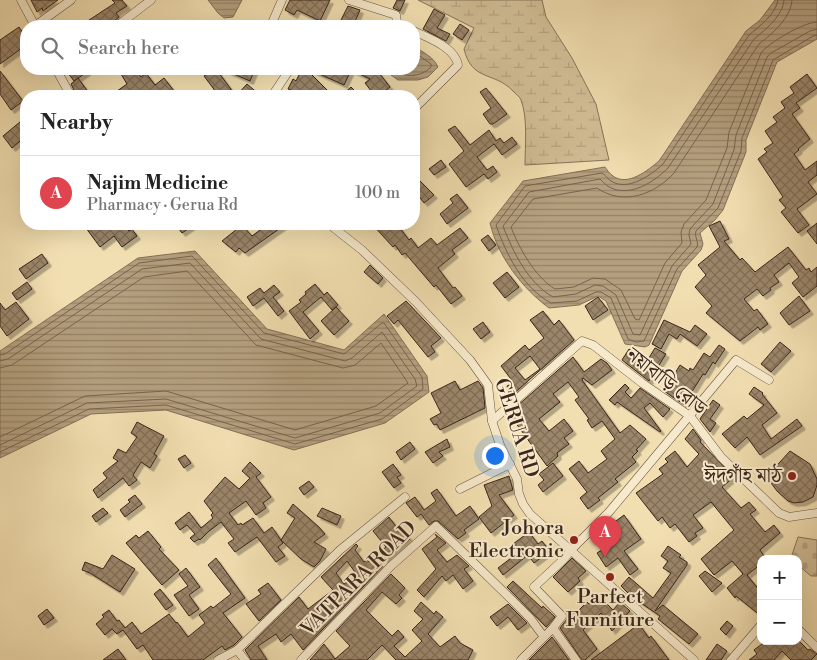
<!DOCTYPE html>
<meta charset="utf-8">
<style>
:root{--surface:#fff;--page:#f6f6f6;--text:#222;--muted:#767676;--line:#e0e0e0;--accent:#b45309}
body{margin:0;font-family:"Libre Bodoni","Noto Serif Bengali",serif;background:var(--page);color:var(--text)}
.controls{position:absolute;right:15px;bottom:15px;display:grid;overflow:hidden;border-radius:10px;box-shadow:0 5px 20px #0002}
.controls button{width:45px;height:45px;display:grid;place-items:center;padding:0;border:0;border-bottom:1px solid var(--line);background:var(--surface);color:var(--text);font:25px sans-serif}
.you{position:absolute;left:494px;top:455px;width:18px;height:18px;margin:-12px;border:4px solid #fff;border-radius:50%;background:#1a73e8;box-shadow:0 0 0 8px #1a73e833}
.badge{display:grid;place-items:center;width:32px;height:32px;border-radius:50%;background:var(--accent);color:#fff;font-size:16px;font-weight:700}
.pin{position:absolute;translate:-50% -41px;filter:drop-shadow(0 1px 2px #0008)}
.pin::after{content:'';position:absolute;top:26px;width:18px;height:15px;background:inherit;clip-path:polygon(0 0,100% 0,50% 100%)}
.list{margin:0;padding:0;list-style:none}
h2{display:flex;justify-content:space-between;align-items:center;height:65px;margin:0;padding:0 20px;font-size:21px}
h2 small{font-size:16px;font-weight:400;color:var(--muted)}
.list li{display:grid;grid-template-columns:32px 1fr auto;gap:15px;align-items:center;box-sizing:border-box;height:75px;padding:0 20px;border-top:1px solid var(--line)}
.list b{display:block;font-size:19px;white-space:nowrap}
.list p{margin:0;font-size:16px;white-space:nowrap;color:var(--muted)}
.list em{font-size:16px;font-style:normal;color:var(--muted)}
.icon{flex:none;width:28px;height:28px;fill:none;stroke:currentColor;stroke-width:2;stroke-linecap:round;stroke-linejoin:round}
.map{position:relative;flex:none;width:817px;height:660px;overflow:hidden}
.search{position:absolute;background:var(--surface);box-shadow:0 5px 20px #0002;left:20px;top:20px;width:400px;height:55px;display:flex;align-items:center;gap:12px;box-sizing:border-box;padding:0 18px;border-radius:20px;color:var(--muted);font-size:19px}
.panel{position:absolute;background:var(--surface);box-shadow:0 5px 20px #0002;left:20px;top:90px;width:400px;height:140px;border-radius:20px}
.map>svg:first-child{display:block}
</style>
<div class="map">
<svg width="817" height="660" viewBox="0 0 817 660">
<defs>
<pattern id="wetland-marsh" width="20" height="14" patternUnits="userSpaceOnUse" patternTransform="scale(1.25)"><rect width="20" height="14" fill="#d3c098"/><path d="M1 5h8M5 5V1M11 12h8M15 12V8" fill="none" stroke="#b6a583"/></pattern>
<pattern id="cemetery-stones" width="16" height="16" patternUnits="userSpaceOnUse" patternTransform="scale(1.25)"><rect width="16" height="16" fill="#d3c098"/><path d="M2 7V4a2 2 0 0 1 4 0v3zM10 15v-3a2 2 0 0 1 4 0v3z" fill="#b6a583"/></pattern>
<pattern id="water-rules" width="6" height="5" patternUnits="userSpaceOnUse" patternTransform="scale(1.25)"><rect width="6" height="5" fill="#b4a07f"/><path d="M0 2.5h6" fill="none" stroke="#948267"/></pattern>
<pattern id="building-cross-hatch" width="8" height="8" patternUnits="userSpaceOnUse" patternTransform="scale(1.25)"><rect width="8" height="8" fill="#9b866a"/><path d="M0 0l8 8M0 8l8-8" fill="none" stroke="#806d57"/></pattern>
<filter id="shadow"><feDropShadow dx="3.5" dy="3.5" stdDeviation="0" flood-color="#0004"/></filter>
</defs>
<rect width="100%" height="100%" fill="#f2dfb1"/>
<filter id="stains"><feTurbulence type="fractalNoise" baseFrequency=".004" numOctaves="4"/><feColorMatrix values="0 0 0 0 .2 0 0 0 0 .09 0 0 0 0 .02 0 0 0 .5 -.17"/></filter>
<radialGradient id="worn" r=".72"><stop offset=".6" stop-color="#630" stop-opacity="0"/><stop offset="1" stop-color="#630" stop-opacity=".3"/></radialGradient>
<path fill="url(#wetland-marsh)" stroke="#88735a" d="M418,0H542L546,17L572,58L596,104L609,160L525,165C525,146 528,118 521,100C520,97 516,94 513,91C494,71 472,82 464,49L474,28Z"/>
<polygon fill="url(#cemetery-stones)" stroke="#88735a" points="798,537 817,540 817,576 811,576 798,565 798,559 791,558"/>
<g fill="url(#water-rules)" stroke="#846f58">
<polygon points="208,0 242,0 233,17 224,18 218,13"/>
<path d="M775,0H817V39L777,62L746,140V152L723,210L715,220L700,233L703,244L701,250L682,271L649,345L645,347L625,344L606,301L598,296L579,305L549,308C522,288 498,257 490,223L523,181L605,167C607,170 610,174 613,176C628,187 648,170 659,161L746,31L760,20Z"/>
<path d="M414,46C422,52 434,57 438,67L428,77L418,80H398L383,69H414Z"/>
<polygon points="195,251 267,329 344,350 384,314 427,376 429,392 385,423 294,450 166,410 91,414 0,458 0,351 138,258"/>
</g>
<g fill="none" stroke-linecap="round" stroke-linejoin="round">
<g stroke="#78634e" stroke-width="1">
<path d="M778,0C776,14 760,26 749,35L663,164C651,175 628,192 611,181C608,179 605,175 602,173L525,186L496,225C506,254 523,288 551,303L577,301L596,292H601L611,298L628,339L636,342L644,341L677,269L697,247C699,241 694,237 696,231L718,208L741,151L742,138L773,60L813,36L817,35"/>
<path d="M784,0C783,16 765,30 754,39L668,168C654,182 630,198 609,187C606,185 603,182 600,179L529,192L503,226C513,252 528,283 553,297L576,294L595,285L603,286L616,295L633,334L640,335L672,266L691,244L689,235L690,229L713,204L734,150L736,135L767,57L771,53L810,31L817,29"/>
<path d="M792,0C791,18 772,34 759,44L674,173C654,195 623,206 597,188L533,199L511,227C519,248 535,277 555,289L574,287L593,278L605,279L621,290L635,319L639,320L665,263L682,243L681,232L684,224L706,200L727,148L729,132L761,53C768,43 804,22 817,22"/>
<path d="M392,69C403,78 420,78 431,67V64L414,52"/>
<polyline points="0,355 5,354 139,263 192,256 264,333 344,354 382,323 384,323 422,377 423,389 382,419 295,444 166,405 89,409 0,452"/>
<polyline points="0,361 8,359 142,269 190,263 261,339 345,361 352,358 382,332 415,379 417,386 380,413 295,438 166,399 87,403 0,445"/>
<polyline points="0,368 12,365 144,277 187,271 256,345 343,368 355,365 381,343 408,383 376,406 295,430 166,391 85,396 0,437"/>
</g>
</g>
<g fill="url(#building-cross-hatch)" stroke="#3c261d" fill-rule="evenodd" filter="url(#shadow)">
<polygon points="31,0 58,0 43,11 42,8 37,12"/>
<polygon points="112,0 122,0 127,6 116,13 119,17 113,22 111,26 80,26 115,3"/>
<polygon points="290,0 330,0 320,21 297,10 294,15 285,10"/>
<polygon points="397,0 405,0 400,11 393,8"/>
<polygon points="348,6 360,10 353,26 338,26"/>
<polygon points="434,9 445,15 437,28 450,34 446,41 423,29"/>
<polygon points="460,24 469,30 462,40 453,34"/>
<polygon points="19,27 26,37 26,45 0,64 0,40"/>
<polygon points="65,69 91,69 74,81"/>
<polygon points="128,69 135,69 141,77 146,73 155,85 164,78 178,96 110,96 127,84 121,74"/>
<polygon points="213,69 216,69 236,96 247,84 261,96 219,96 204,76"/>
<polygon points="222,69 255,69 250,81"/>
<polygon points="302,69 306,69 333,96 305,96 288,89 293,79 296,81"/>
<polygon points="308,69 376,69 390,87 385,91 389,96 375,96 365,83 370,79 351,70 344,85"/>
<polygon points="0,71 23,101 11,110 0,94"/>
<polygon points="807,74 817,88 796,103 800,108 792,114 810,139 798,149 799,150 794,154 805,170 817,161 817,175 808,182 817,194 797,209 809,225 798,233 781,212 786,208 779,200 783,197 758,159 767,152 764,149 773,143 765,131 777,122 773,117 785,108 781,102 794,93 790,87"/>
<polygon points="78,78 91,96 77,96 71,84"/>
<polygon points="351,87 360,96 341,96"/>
<polygon points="486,88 507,114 493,124 490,124 483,114 491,108 480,92"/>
<polygon points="26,117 26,136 12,148 3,136"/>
<polygon points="455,126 470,145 489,130 496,141 500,138 504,143 512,137 517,144 502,155 494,144 477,157 487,170 493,166 497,172 488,179 484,174 466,187 449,164 464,151 448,130"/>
<polygon points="441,160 446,167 434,175 429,169"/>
<polygon points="414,175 434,195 424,203 414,190"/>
<polygon points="457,194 468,208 447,224 440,214 453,203 450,199"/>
<polygon points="720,221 729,239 724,241 740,260 742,258 755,272 788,247 806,270 809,268 811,272 817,267 817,286 803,297 792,283 799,277 789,263 774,275 779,282 770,288 771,290 763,296 757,289 744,299 754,311 757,309 768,324 760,330 758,327 740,341 706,313 712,306 695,287 706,275 698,265 720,247 709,226"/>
<polygon points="817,223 817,244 807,231"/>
<polygon points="83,224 123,224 129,231 132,229 137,236 122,247 114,236 100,247"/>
<polygon points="175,224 195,224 182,233"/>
<polygon points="268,224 286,224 245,253 239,248 236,252 222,241 242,225 252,236"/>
<polygon points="372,224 397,224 409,240 411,238 418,248 431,238 437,245 460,228 468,238 452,250 455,254 438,268 453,288 455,287 462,296 451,304 436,285 434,287 405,253 402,255 395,245 393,247"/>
<polygon points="488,235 496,245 489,251 481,240"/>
<polygon points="42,254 48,263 26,279 19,269"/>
<polygon points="370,265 383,278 378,284 364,272"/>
<polygon points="507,272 519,287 505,298 493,283"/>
<polygon points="27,282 32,289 17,300 12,293"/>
<polygon points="315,284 324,295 327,292 338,305 332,310 321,297 303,312 319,331 310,339 289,311 301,302 299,300 306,294 305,292"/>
<polygon points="274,285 280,292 273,297 284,311 278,316 264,298 253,306 247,297 260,288 264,293"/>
<polygon points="799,296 810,311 789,325 780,313"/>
<polygon points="598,297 608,310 593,320 585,306"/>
<polygon points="406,301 441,338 431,346 435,352 428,357 398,320 394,324 387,316"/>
<polygon points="16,302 29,319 7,336 0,326 0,303 5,310"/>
<polygon points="336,307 349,321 334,335 321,321"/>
<path d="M543,311L554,325L559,320L574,340L510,397L507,386L514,383L501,366L525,345L529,350L544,338L530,320ZM530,356L540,369L525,380L515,368Z"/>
<polygon points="664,320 690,332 695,325 707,334 697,346 680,334 677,339 669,334 661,349 652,344"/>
<polygon points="483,322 490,332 481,339 473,329"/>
<polygon points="780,342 791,351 771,372 761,364"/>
<polygon points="719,345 725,349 715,364 713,362 705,375 703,374 688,398 694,402 689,408 664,391 680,365 689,371 690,368 693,370 704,353 710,357"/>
<polygon points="655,348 666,354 649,381 622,360 629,349 647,361"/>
<polygon points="573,357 584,372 601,359 607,363 612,370 592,385 583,378 582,380 620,433 630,425 646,439 636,450 638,451 632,457 636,462 615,479 618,482 598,498 600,500 588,509 580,498 587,492 569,469 579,461 588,473 607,459 601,451 615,439 602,421 592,428 587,420 589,419 575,400 579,397 568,382 553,394 560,402 539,419 549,431 564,419 573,431 564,438 569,444 557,453 558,456 547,466 510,415 517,410 517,406"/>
<polygon points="455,381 460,390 478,381 483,388 485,408 440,430 437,424 434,425 430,419 441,413 431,393"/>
<polygon points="625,384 629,388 625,392 631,398 640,388 670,409 663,417 650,403 644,408 661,431 660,432 617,402 615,405 609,400"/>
<polygon points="754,387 763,393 762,394 777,413 762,425 771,439 797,419 802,426 760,455 747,437 735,448 722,434 744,416 747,419 764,405 749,394"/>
<polygon points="713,400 720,405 710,419 716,423 710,432 700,419"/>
<polygon points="137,422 164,436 154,454 157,456 150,468 141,462 133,475 137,480 129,486 123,478 98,498 93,490 107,478 103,473 118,461 113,458 118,449 126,453 137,437 131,433"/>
<polygon points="693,429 701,440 700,442 734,477 722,487 741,508 749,502 756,510 750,514 765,532 774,525 780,533 760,550 766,559 761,559 761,564 747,575 761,592 761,616 736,596 735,598 727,588 743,574 732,561 714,575 701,559 734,530 711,502 693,515 703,528 695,533 697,536 689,542 675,524 670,528 662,517 658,521 636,493 663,474 659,469 668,462 665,459 675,451 687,467 699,454 685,439"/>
<polygon points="447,439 450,447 439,452 443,456 433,463 425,452"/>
<polygon points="410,442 415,449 401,460 396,452"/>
<polygon points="790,451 810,464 817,479 817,485 813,497 803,502 794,503 788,501 777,491 768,479 770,473"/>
<polygon points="185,455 191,463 184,468 178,459"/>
<polygon points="250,462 261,473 256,477 271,497 263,503 266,508 256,515 246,501 229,513 238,525 241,523 242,525 253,518 264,533 272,527 283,543 278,547 285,556 276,562 257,537 235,552 228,543 234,539 221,522 208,532 200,540 199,539 194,542 190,538 195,534 187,525 180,530 175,523 189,512 201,528 213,518 211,515 213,513 204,501 225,477 239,489 250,478 242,471"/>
<polygon points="553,463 563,476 543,492 538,485 544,480 539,474"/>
<polygon points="393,464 401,475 397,477 401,483 394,488 382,472"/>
<polygon points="509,476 513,490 499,495 514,515 491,533 479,517 492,506 484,485"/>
<polygon points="309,481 314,487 304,495 299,488"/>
<polygon points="437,489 456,516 470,506 479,519 464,530 466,533 458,539 438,521 434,521 429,525 421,514 417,517 406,503 415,497 424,510 436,501 431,493"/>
<polygon points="135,495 142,504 125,517 120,510 130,502 128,500"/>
<polygon points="293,504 319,527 325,534 314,542 326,549 320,561 314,567 301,559 281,540 295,518 287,513"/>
<polygon points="103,508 108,513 96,522 92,516"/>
<polygon points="322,508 341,516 337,525 317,516"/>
<polygon points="624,515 641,539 624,551 638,569 630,575 618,558 606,567 597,553 602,550 593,538"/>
<polygon points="389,517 398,529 401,526 410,539 385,560 380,552 386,547 373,531"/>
<polygon points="148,531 161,547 159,549 179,570 162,585 126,543 136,535 139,538"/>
<polygon points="529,532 538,544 542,541 550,551 534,563 528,555 503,575 498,568 519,552 513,544"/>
<polygon points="435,534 446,543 437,550 447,562 457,555 469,566 464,569 473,581 463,589 453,575 446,581 442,576 424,597 417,590 436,569 422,549 437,537"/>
<path d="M356,544L358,546L355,550L364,562L367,560L369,562L373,558L383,566L303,650L291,634L281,642L276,634L258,646L267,660H251L245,650L299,597L308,609L333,590L321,577ZM347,561L357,575L344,584L336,573Z"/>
<polygon points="668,546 681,555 679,557 687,562 687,565 655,611 663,605 698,634 689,644 658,619 660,616 638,601 637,602 621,586 629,577 653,598 671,573 663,568 668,561 661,556"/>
<polygon points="112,555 135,569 120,592 90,573 82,570 85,562 103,569"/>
<polygon points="216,558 245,598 223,613 242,637 234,645 225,650 222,646 203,660 153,660 143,645 137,649 123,630 117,634 112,629 105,635 96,624 104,617 102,615 109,610 117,621 119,620 125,628 132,622 141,634 169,614 176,623 177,622 188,637 205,623 199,615 211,606 213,608 231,594 208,565"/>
<polygon points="572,558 586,571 578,578 580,581 568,592 553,577"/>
<polygon points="186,568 200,587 189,595 199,609 189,616 174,595 188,586 179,574"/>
<polygon points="705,571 722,583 712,592 699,576"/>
<polygon points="391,574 405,588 399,595 402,598 396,604 382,592 366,610 392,636 398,630 404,637 394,646 405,657 422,641 412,630 423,619 414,611 421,602 434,614 436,611 443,617 428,634 440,647 455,636 460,643 473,650 468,660 396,660 382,645 367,660 310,660 324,644 335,659 350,646 336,631"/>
<polygon points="513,581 542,608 543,606 555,617 546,627 507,587"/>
<polygon points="268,583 281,600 259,621 246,604 261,594 258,590"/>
<polygon points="160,589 173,605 166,610 154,594"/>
<polygon points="598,595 613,610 620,602 630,611 612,631 601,613 583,630 597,649 585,660 582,660 560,628 567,619 567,615 574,610 576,613 587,602 589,604"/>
<polygon points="508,604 527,623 518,630 508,617 497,626 490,617"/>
<polygon points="47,609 54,618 44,625 38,616"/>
<polygon points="727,621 733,626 726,635 720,629"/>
<polygon points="639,624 649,638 651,636 669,660 591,660"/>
<polygon points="552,637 569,660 529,660"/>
<polygon points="766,641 799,641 808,650 810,649 817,654 811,660 791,660 782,651 774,660 749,660 757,654 754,650"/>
<polygon points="717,644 727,651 721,660 706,660"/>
<polygon points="118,649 126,660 103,660"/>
</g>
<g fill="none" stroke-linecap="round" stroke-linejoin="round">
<defs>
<g id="minor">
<polyline points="21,0 35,26 71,0"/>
<polyline points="349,0 396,15 397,23 404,26"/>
<polyline points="117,26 151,0"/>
<polyline points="272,26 272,23 282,0"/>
<path d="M414,31C428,38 455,47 458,65L414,109"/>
<polyline points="56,69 71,96"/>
<polyline points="272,96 290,69"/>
<polyline points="329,224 362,250 416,302 470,360 488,385 492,421 500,445 517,479 519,494 523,504 530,514 694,660"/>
<polyline points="492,421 582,341 593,345 642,383 690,416 721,457 779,513 789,517 817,513"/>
<polyline points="460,489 510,464"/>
<polyline points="553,628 576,660"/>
<polyline points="798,629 817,648"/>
<polyline points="237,650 245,660"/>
<polyline points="218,660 237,650 340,550 405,497"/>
<polyline points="301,660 391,566 436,526 513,601 530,618 544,637"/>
<polyline points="521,660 553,628 562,616 534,587 564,559 571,550 609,512 736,360 769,380"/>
<polyline points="731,660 761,625"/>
</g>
</defs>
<use href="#minor" stroke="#6a5442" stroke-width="9"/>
<use href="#minor" stroke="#f7eacc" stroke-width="8"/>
</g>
<g fill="#8f2418" stroke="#f7eacc" stroke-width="2">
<circle cx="792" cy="476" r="5"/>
<circle cx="574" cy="540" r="5"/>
<circle cx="610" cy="577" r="5"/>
</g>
<g text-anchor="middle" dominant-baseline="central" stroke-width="4" stroke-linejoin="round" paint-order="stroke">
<g font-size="20" fill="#3c261d" stroke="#f7eacc">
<text transform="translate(666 382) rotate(38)">নয়াবাড়ি রোড</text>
<text transform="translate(516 428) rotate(72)">GERUA RD</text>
<text transform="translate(359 579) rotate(-45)">VATPARA ROAD</text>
</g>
<g font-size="20" fill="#3c261d" stroke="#f7eacc" text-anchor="end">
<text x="782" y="476">ঈদগাঁহ মাঠ</text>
<text x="564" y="528">Johora<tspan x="564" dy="23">Electronic</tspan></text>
<text x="610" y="597" text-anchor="middle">Parfect<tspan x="610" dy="23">Furniture</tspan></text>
</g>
</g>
<rect width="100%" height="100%" filter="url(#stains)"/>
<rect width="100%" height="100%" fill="url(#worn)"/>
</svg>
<div class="controls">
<button>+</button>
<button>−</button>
</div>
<div class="you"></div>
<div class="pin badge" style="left:605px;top:557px;background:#e0444e">A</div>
<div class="search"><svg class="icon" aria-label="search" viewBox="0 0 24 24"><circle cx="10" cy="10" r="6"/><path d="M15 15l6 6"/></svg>Search here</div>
<section class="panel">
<h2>Nearby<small></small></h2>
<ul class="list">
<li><span class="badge" style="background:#e0444e">A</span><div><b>Najim Medicine</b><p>Pharmacy · Gerua Rd</p></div><em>100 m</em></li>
</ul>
</section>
</div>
